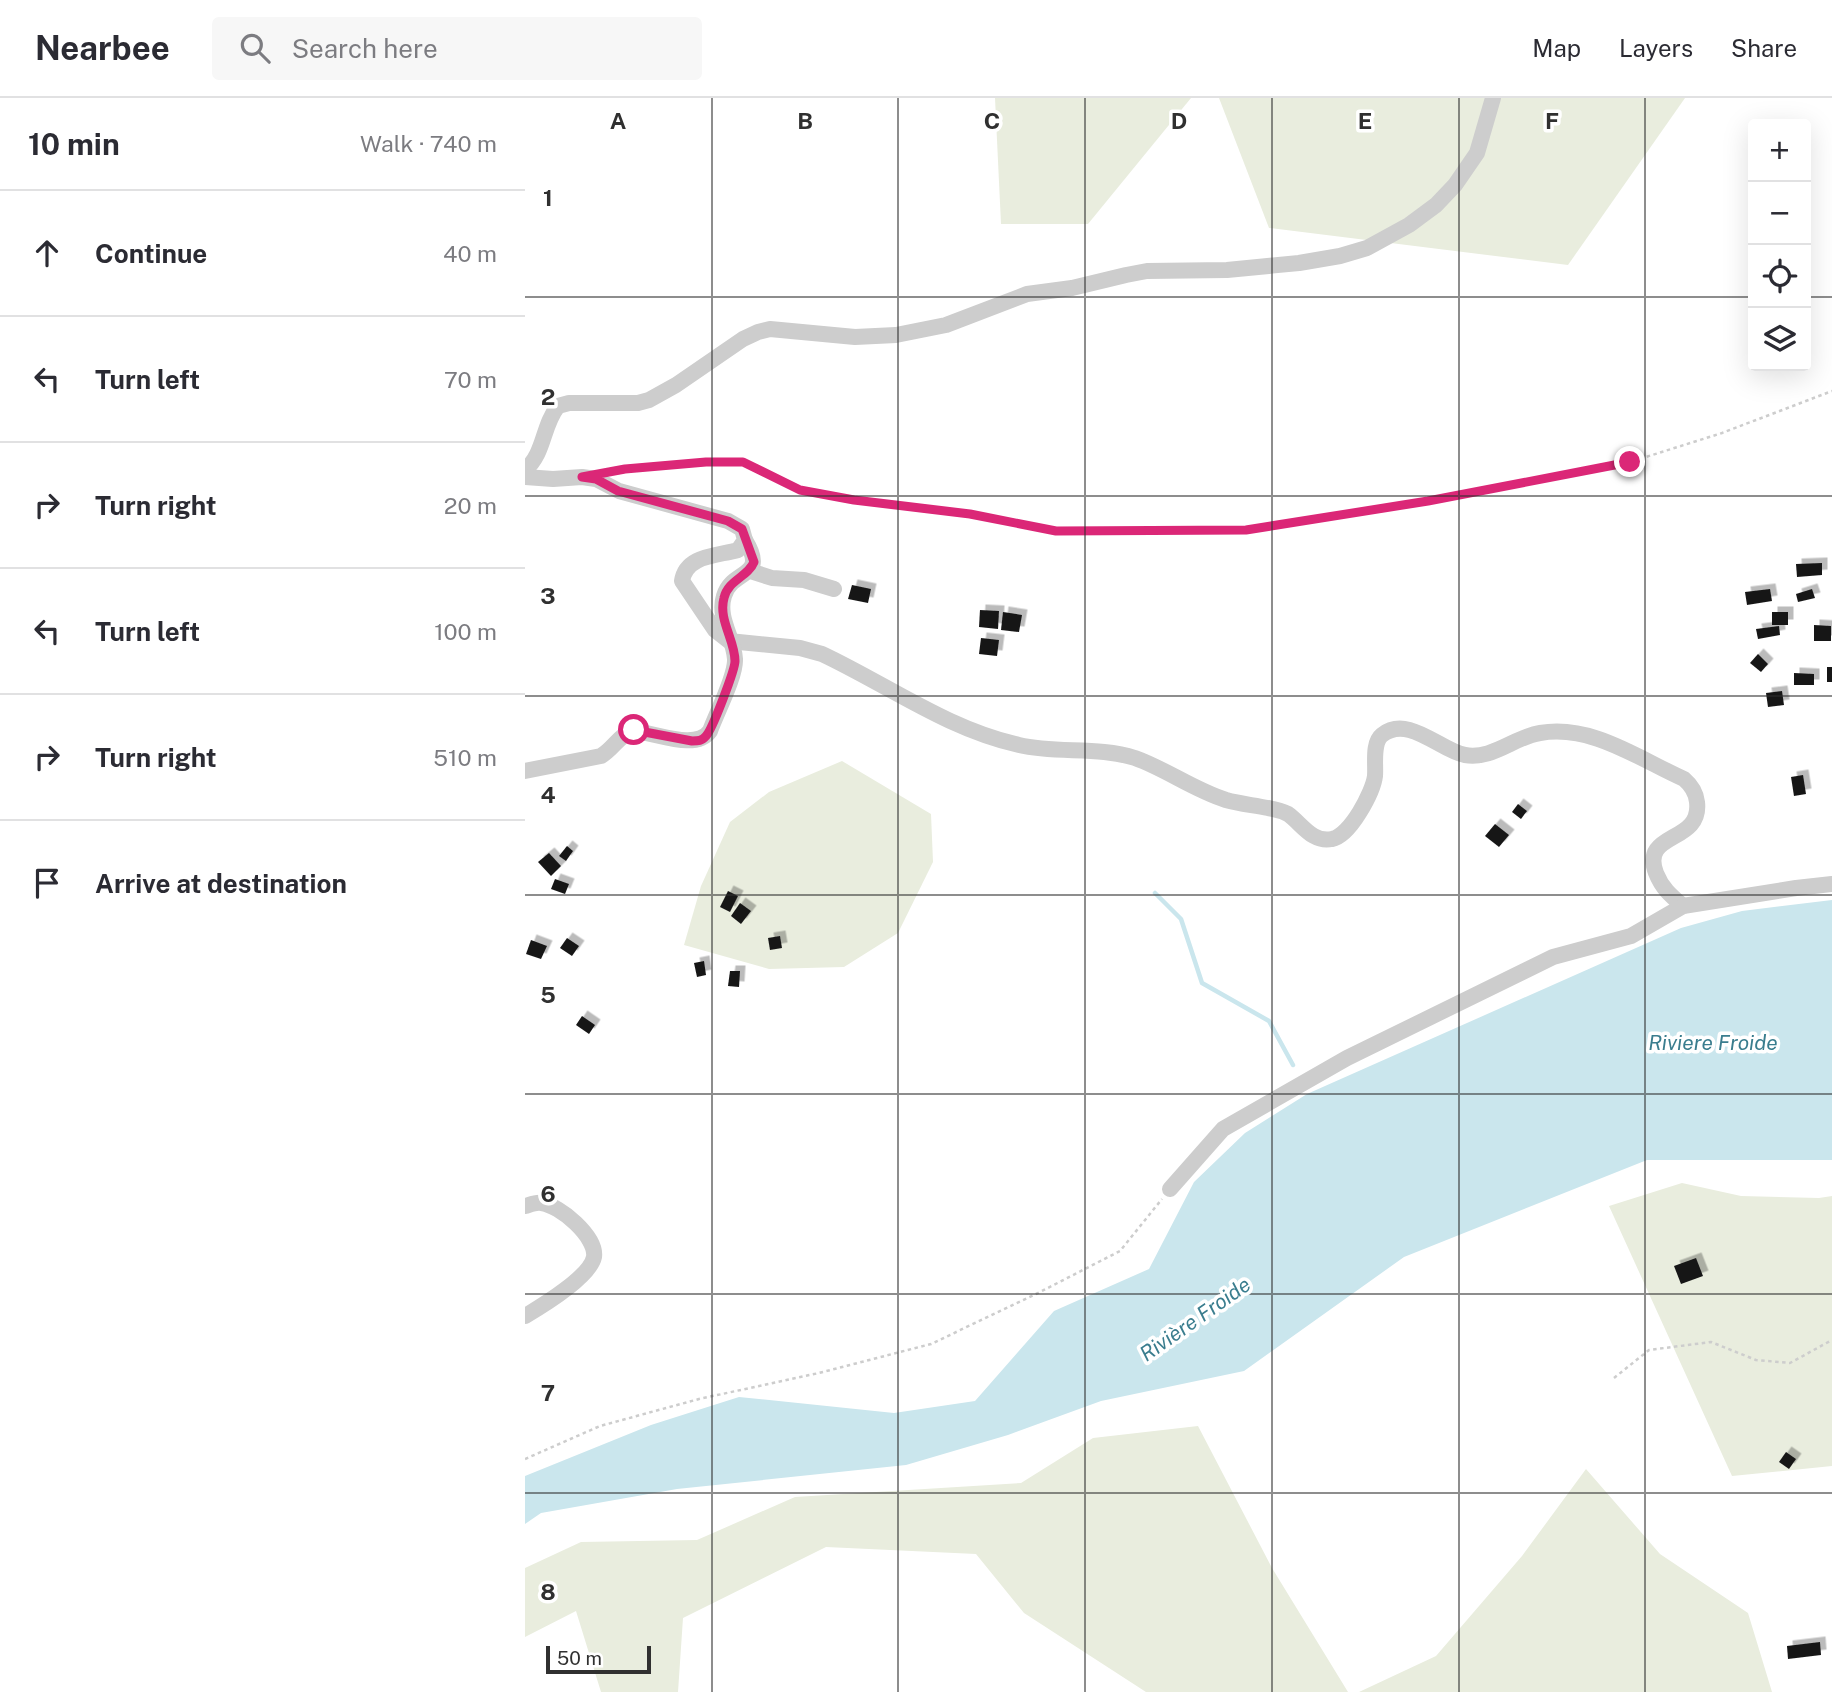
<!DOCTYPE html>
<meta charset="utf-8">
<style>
:root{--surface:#fff;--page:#f7f7f7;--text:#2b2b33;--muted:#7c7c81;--line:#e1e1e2}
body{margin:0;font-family:"Public Sans",sans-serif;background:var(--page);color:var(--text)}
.controls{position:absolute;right:21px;top:21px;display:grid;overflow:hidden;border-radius:7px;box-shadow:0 7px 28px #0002}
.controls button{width:63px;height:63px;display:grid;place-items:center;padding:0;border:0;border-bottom:2px solid var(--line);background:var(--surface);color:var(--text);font:35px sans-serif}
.scale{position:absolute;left:21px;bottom:18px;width:105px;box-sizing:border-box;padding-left:7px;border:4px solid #303030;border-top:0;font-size:19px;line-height:24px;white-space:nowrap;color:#303030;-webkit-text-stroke:5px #fff;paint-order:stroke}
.stop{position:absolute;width:21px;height:21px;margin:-16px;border:5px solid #db2777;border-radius:50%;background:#fff}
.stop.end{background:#db2777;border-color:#fff;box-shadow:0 2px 7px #0008}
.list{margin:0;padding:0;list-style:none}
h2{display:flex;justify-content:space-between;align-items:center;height:91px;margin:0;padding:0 28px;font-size:30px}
h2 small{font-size:23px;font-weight:400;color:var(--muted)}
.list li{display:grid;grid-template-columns:46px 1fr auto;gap:21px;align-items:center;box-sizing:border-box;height:126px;padding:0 28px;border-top:2px solid var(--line)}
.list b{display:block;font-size:26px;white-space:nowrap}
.list em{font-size:23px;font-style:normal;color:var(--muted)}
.icon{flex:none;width:38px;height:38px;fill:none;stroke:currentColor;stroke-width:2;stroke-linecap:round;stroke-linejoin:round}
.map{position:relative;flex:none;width:1307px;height:1594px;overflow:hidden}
header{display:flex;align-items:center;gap:42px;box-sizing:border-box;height:98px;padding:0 35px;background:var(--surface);border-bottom:2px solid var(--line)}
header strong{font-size:33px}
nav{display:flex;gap:38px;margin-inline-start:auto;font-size:24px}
.search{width:490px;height:63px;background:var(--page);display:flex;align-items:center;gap:18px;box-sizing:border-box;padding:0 24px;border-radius:7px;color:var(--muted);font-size:26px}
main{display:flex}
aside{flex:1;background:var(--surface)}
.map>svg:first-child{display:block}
</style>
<header>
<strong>Nearbee</strong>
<div class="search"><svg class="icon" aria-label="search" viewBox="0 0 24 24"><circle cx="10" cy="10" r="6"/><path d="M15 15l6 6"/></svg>Search here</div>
<nav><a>Map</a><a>Layers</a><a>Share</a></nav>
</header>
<main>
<aside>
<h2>10 min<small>Walk · 740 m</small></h2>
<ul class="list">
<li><svg class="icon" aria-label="ahead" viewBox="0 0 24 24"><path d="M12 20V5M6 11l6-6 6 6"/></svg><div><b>Continue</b></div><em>40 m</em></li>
<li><svg class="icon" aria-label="left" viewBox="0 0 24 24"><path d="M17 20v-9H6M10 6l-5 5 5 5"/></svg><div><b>Turn left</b></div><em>70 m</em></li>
<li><svg class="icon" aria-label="right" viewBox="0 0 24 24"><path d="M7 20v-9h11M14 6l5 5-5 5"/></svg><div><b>Turn right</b></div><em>20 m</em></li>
<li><svg class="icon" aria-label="left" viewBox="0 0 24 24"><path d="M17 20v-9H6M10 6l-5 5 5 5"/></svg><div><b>Turn left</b></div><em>100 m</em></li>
<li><svg class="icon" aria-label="right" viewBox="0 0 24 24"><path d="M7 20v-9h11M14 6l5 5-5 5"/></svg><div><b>Turn right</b></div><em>510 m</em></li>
<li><svg class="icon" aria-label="arrive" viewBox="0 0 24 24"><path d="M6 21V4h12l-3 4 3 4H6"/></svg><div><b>Arrive at destination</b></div></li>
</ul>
</aside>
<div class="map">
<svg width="1307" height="1594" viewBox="0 0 1307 1594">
<defs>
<filter id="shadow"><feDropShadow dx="5.5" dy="-5.5" stdDeviation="0" flood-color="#0004"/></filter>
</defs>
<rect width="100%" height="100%" fill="#fff"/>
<g fill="#e9edde">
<polygon points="470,0 666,0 563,126 476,126"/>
<polygon points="694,0 1160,0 1043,167 744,130"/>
<polygon points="317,663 406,716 408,764 373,835 319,869 244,871 159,847 176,788 205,724 244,694"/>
<polygon points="1157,1085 1216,1098 1294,1100 1307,1098 1307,1368 1207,1378 1084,1108"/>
<polygon points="673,1328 747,1470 823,1594 621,1594 499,1515 451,1456 301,1449 158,1520 153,1594 76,1594 51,1513 0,1539 0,1470 56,1444 172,1442 270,1399 496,1385 568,1340"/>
<polygon points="1061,1371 1135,1456 1223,1515 1247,1594 834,1594 911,1558 997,1458"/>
</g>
<polygon fill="#cae6ed" points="1307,802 1307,1062 1122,1062 879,1159 719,1273 576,1303 483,1337 381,1367 152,1391 16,1415 0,1426 0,1378 126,1327 214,1299 369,1315 450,1303 529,1213 624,1171 669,1084 720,1035 782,996 1156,830 1217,813"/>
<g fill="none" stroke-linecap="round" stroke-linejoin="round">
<polyline stroke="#cae6ed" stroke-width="4.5" points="630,795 656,821 677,885 744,923 768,967"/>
</g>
<g fill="#171717" filter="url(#shadow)">
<polygon points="1297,465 1297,477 1272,479 1271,466"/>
<polygon points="327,487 346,491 343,505 323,501"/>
<polygon points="1245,491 1247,503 1222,507 1220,494"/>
<polygon points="1287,491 1290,500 1273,504 1271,496"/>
<polygon points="455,512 474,513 473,531 454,529"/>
<polygon points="478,514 497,517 494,534 476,532"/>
<rect x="1247" y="514" width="16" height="13"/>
<polygon points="1289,527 1306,528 1306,543 1289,543"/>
<polygon points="1254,528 1255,537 1233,541 1231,531"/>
<polygon points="456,540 474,542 472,558 454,556"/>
<polygon points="1233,556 1243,566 1236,574 1225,565"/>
<rect x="1302" y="569" width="5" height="15"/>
<polygon points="1269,575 1289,576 1289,587 1269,587"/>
<polygon points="1257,593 1259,607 1243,609 1241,595"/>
<polygon points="1278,677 1281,696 1269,698 1266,679"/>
<polygon points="993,706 1002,713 996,721 987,714"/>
<polygon points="970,726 984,737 974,749 960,738"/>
<polygon points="42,748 48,753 41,763 34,758"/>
<polygon points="24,755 36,768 26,778 13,764"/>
<polygon points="30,781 44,786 40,796 26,791"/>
<polygon points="203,793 213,798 205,814 195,809"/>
<polygon points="215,805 226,813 216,826 206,818"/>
<polygon points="255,838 257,850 245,852 243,840"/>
<polygon points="42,840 54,848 47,858 35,850"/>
<polygon points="6,842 22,848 16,861 1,856"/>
<polygon points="179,863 181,877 172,879 169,865"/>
<polygon points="205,873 215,873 214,889 203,888"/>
<polygon points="57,918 70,927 64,936 51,927"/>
<polygon points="1171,1160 1178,1178 1156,1186 1149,1168"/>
<polygon points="1261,1354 1271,1361 1264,1371 1254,1364"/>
<polygon points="1295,1544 1296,1557 1263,1561 1262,1548"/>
</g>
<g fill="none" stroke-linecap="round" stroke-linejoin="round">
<g stroke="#cdcdcd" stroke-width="2.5" stroke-dasharray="3.5 3.5" stroke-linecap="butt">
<polyline points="89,373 181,364 218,364 275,392 329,403 445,416 531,433 721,432 903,403 1105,364 1197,335 1307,293"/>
<polyline points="1089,1280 1124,1252 1186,1244 1231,1262 1265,1265 1307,1242"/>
<polyline points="0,1361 75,1328 174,1301 294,1275 406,1246 513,1195 595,1153 637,1101"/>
</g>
<g stroke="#cdcdcd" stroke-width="16">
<path d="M0,372C20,355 17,328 33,308L44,305H113L124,302L151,287L218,241L233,234L245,231L330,239L371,237L421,227L502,196L547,190L601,177L622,173L702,172L774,165L815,158L842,150L884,127L911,107L930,87L952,55L968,0"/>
<path d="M0,379L28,381L57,379L71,381L94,393L203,423L217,431L220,442L213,452C192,458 161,457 157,483L190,532L204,543L275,550L297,556C363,587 422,631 494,647C532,656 573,648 610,660C641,671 669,692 701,702C715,706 729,707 743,710C749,711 757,713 763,716C777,726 787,745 807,741C825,738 848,694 850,678C851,666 847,645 857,637C883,616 916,653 940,657C967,662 989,639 1015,635C1067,626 1114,661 1159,681C1166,687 1171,694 1172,704C1177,746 1115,733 1131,775C1137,790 1145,797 1158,808"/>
<polyline points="225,473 247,480 279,482 309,491"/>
<path d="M0,673L76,658C88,651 94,638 106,633C128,633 170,654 185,633C191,616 211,578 210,561C209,540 192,520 199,498C207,470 244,481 220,442"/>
<polyline points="645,1091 698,1031 822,960 1028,859 1106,838 1158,808 1271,790 1307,786"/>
<path d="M0,1108C4,1107 11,1104 16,1105C35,1107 72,1139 69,1159C65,1179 17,1208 0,1218"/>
</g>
</g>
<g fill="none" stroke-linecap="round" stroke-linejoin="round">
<path stroke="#db2777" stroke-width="9" d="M109,632L167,643C173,643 177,643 181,638C187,632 210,572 210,563C210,542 193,522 199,500C203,482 223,479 229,464L217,431L203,423L93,393L71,381L57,379L100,371L181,364H218L275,392L329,402L445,416L531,433L721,432L903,403L1105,364"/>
</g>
<path fill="none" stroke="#303030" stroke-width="2" stroke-opacity="0.55" d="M187,0V1594M373,0V1594M560,0V1594M747,0V1594M934,0V1594M1120,0V1594M0,199H1228M1281,199H1307M0,398H1307M0,598H1307M0,797H1307M0,996H1307M0,1196H1307M0,1395H1307"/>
<g text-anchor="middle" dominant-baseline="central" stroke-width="7" stroke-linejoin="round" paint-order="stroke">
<g font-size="21" font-style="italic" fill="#3a7d8e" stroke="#fff">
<text x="1188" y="944">Riviere Froide</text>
<text transform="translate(670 1221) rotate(-35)">Rivière Froide</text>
</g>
</g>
<g font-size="23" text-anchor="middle" font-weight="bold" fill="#303030" stroke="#fff" stroke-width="7" stroke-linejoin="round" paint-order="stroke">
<text x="93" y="31">A</text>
<text x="280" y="31">B</text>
<text x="467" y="31">C</text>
<text x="654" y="31">D</text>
<text x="840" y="31">E</text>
<text x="1027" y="31">F</text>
<text x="23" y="108">1</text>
<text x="23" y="307">2</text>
<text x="23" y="506">3</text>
<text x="23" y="705">4</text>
<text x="23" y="905">5</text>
<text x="23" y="1104">6</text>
<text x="23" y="1303">7</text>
<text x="23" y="1502">8</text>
</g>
</svg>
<div class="controls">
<button>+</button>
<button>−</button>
<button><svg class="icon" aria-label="locate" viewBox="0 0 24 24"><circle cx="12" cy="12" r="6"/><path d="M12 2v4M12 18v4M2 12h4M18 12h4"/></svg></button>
<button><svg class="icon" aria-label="layers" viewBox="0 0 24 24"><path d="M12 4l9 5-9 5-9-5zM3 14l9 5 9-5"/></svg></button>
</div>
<div class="scale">50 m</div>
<div class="stop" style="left:109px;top:632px"></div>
<div class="stop end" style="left:1105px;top:364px"></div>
</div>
</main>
